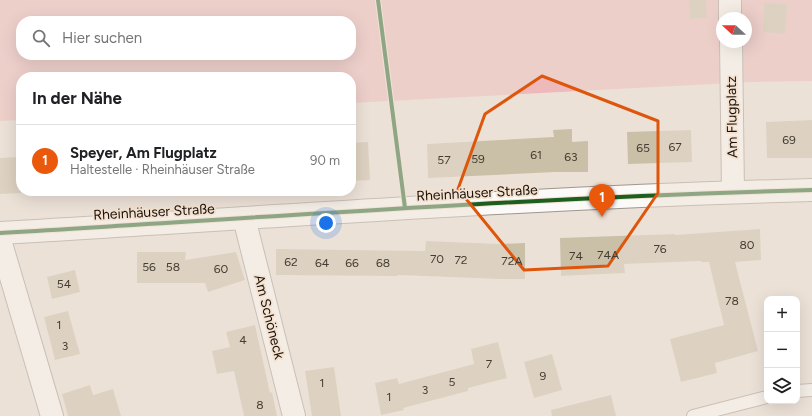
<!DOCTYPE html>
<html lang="de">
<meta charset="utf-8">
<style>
:root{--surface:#fff;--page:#f2f2f2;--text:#202124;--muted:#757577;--line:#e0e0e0;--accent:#ea580c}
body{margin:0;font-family:Figtree,sans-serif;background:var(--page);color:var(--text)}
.controls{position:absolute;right:12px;bottom:12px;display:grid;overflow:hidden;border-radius:8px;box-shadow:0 4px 16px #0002}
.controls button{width:36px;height:36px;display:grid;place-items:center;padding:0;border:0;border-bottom:1px solid var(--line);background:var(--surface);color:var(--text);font:20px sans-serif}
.compass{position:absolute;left:716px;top:12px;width:36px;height:36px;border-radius:50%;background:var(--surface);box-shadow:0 4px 16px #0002;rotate:291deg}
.you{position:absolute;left:326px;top:223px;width:14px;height:14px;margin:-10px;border:3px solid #fff;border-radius:50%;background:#1a73e8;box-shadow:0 0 0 6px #1a73e833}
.badge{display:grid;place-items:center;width:26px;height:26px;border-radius:50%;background:var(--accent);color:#fff;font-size:13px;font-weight:700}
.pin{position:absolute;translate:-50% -33px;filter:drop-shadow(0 1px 2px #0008)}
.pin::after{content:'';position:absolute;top:21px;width:14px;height:12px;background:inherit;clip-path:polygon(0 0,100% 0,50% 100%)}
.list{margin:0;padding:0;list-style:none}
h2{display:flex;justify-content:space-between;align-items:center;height:52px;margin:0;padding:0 16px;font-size:17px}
h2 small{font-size:13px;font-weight:400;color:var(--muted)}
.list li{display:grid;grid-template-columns:26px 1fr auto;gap:12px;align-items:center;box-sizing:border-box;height:72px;padding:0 16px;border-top:1px solid var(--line)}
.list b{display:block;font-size:15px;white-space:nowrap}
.list p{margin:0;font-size:13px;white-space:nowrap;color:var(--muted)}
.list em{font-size:13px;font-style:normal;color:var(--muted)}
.icon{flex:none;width:22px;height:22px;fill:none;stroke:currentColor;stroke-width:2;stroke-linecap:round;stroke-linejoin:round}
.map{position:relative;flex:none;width:812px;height:416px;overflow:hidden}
.search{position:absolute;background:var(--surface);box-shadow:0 4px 16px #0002;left:16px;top:16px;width:340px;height:44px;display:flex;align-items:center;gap:10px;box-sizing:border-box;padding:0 14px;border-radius:16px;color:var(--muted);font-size:15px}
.panel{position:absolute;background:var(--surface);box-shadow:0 4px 16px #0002;left:16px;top:72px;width:340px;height:124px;border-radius:16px}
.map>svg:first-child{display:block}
</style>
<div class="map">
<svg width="812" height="416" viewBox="0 0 812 416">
<rect width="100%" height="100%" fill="#ece1d7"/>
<path fill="#eeb9ba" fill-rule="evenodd" d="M0,0H812V81L751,82L351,103V77H21V120L0,121ZM722,18H746V42H722ZM21,21H351V55H21Z"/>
<g fill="#cabfa7">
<polygon points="689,0 706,0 707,18 690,19"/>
<polygon points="764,3 787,4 785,34 763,32"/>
<polygon points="812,120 812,158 767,158 766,122"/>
<polygon points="572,129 572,142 588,141 588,172 555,172 428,178 427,144 554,137 553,130"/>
<polygon points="691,130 692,162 628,164 627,132"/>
<polygon points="368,142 370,180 351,181 351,143"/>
<polygon points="21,157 21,193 0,194 0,158"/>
<polygon points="760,229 761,260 735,262 758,351 715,363 717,373 681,382 670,339 724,325 709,262 701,262 701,261 624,264 625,273 561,276 560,238 675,234 675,235"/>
<polygon points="426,241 499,244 525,243 525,279 500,279 398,275 398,276 276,275 276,249 425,251"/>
<polygon points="137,252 186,252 185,260 236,252 245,280 208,292 205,283 137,283"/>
<polygon points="75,270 80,292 52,299 47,277"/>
<polygon points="68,311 80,354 55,360 44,317"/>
<polygon points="255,325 270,393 272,392 277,416 244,416 234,371 217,374 212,351 230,347 226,332"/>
<polygon points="498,342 507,378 468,388 468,391 403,408 404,410 381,415 375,383 397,378 399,384 474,364 471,349"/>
<polygon points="552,354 562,390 534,398 524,362"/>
<polygon points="334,367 341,416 312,416 305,371"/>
<polygon points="90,385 93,395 113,389 121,416 68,416 62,394"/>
<polygon points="611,395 616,416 552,416 551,410"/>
</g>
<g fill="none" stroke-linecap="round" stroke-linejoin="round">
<defs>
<g id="service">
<polyline points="797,391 812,390"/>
<polyline points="693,416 767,397"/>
</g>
<g id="minor">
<polyline points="730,0 730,18"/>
<polyline points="731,42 733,192"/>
<polyline points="244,218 294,416"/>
<path d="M0,233C271,217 541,197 812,190"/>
<polyline points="0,240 52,416"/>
</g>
</defs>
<use href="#service" stroke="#9e968e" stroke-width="14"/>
<use href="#minor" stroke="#9e968e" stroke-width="24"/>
<use href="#service" stroke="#fcfaf9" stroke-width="12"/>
<use href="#minor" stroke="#fcfaf9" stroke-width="22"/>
<defs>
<g id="cycleway">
<polyline points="378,0 405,208"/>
<path d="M0,233C271,217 541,197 812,190"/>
</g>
</defs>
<use href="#cycleway" stroke="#f4e1cf" stroke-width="6"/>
<use href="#cycleway" stroke="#1b5e20" stroke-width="4"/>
</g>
<path d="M0 0H812V416H0ZM542,76L658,121V193L608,266L524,270L458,189L485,114Z" fill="#ece1d7" fill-opacity=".55" fill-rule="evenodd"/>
<path fill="none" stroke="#de550c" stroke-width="3" stroke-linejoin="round" d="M542,76L658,121V193L608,266L524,270L458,189L485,114Z"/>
<g text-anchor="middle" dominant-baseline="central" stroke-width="3.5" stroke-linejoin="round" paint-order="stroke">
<g font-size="12" fill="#443d33">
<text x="789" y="140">69</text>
<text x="675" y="147">67</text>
<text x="643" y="148">65</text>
<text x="536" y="155">61</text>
<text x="571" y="157">63</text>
<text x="478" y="159">59</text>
<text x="444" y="160">57</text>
<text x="747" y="245">80</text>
<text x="660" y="249">76</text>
<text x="608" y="255">74A</text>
<text x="576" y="256">74</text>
<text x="437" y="259">70</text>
<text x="461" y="260">72</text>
<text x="512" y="261">72A</text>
<text x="291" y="262">62</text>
<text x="322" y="263">64</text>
<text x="352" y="263">66</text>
<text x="383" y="263">68</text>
<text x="149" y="267">56</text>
<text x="173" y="267">58</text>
<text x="221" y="269">60</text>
<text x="64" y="284">54</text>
<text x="732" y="301">78</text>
<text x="59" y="325">1</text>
<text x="243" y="340">4</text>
<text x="65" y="346">3</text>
<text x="489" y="364">7</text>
<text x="543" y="376">9</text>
<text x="452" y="382">5</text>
<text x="322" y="383">1</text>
<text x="425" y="390">3</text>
<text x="389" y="397">1</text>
<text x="260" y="405">8</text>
</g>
<g font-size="14" fill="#18120c" stroke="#f4e1cf">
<text transform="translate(732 117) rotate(-91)">Am Flugplatz</text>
<text transform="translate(477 193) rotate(-3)">Rheinhäuser Straße</text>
<text transform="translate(154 212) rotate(-3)">Rheinhäuser Straße</text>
<text transform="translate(269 317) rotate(76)">Am Schöneck</text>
</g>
</g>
</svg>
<div class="controls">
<button>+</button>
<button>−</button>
<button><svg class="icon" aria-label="layers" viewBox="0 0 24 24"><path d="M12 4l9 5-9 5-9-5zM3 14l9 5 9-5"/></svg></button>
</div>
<svg class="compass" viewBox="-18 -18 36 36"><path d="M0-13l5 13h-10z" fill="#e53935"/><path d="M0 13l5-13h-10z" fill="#757577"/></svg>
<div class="you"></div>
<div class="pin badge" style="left:602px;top:217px">1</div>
<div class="search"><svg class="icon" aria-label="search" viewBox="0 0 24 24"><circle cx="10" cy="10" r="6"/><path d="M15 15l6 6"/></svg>Hier suchen</div>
<section class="panel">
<h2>In der Nähe<small></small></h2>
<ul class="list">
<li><span class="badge">1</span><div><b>Speyer, Am Flugplatz</b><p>Haltestelle · Rheinhäuser Straße</p></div><em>90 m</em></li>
</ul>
</section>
</div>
